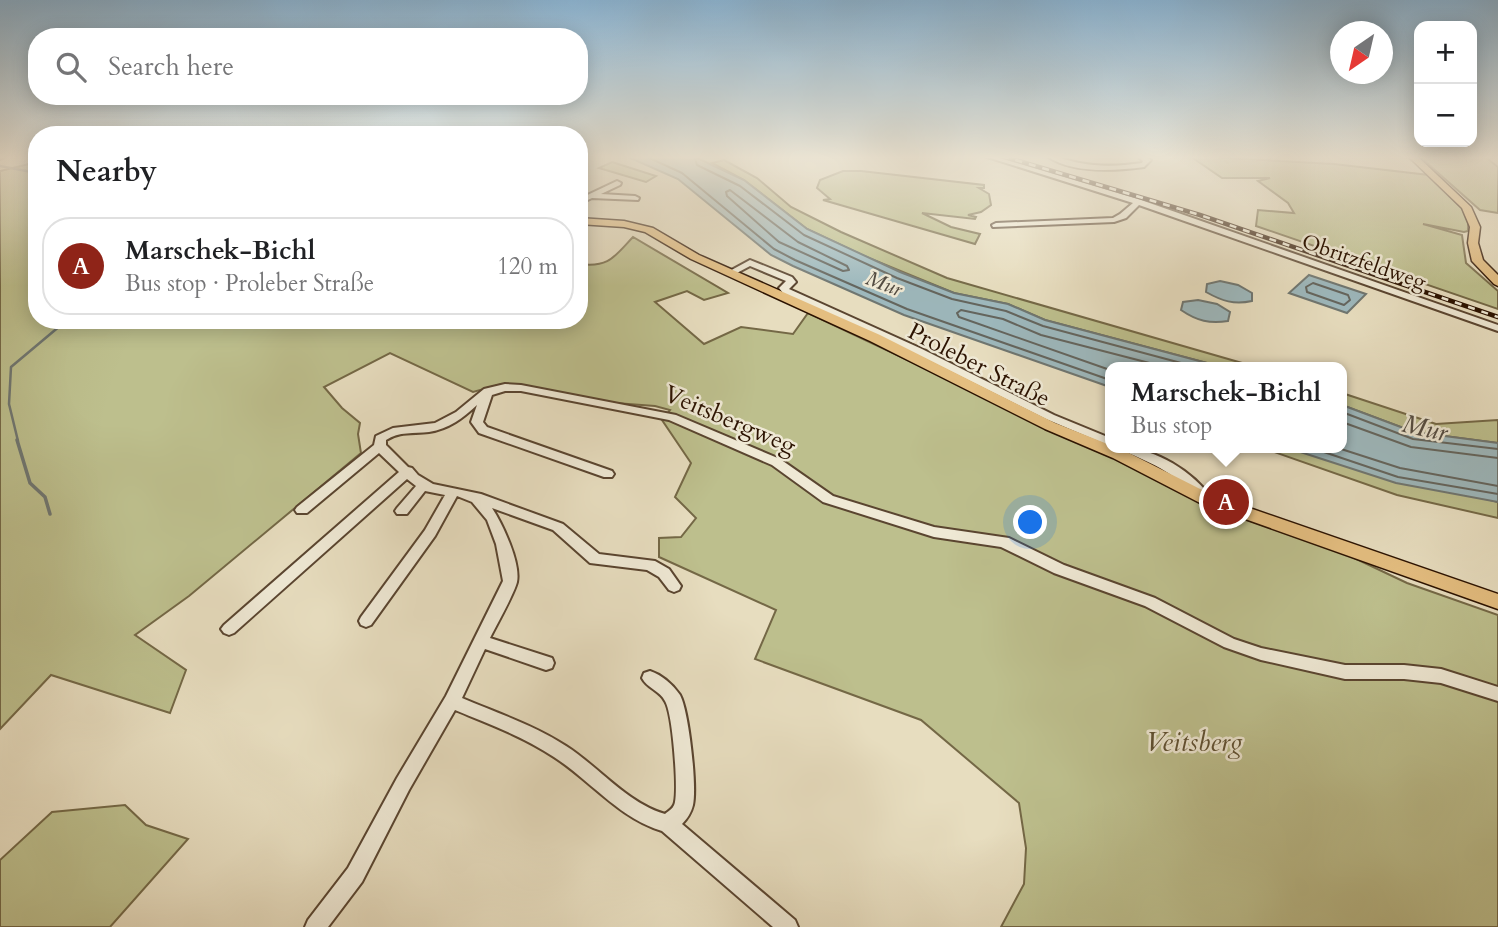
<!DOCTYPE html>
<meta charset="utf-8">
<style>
:root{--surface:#fff;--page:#f2f2f2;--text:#202124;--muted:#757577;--line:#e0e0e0;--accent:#8f2418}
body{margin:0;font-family:Cardo,serif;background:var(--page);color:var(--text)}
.controls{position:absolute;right:21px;top:21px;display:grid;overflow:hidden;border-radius:14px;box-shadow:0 4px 18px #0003}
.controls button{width:63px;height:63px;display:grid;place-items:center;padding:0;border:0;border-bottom:2px solid var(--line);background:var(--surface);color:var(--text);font:35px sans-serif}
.compass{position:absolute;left:1330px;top:21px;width:63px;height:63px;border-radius:50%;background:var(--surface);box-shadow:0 4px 18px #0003;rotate:214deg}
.you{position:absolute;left:1031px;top:523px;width:24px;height:24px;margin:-18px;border:5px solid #fff;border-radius:50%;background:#1a73e8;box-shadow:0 0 0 10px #1a73e833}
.badge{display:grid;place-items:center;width:46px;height:46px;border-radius:50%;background:var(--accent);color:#fff;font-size:23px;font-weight:700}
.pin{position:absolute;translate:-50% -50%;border:4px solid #fff;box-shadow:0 2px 7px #0006}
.popup{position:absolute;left:1105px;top:362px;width:242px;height:91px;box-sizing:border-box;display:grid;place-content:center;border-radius:14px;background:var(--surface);filter:drop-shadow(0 2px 5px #0005);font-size:23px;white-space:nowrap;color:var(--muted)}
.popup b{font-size:26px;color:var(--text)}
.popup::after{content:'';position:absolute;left:50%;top:100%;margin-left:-14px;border:14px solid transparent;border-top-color:var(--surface)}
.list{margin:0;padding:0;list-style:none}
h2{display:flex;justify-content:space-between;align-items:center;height:91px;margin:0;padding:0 28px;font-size:30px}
h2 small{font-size:23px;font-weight:400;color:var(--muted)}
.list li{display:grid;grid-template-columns:46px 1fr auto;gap:21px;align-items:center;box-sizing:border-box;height:98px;margin:0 14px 14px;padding:0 14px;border:2px solid var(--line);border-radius:28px}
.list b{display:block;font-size:26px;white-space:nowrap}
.list p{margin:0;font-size:23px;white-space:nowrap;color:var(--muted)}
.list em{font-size:23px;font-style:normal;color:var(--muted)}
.icon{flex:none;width:38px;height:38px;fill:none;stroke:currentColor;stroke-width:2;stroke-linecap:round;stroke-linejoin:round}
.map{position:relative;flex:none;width:1498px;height:927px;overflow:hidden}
.search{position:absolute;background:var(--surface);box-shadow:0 4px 18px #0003;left:28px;top:28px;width:560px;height:77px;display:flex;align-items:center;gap:18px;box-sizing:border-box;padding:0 24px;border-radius:28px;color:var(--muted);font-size:26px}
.panel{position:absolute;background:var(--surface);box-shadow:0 4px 18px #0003;left:28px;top:126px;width:560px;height:203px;border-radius:28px}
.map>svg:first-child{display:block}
</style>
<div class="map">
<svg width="1498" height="927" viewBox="0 0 1498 927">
<rect width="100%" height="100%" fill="#e7ddbf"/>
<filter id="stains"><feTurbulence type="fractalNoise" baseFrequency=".00286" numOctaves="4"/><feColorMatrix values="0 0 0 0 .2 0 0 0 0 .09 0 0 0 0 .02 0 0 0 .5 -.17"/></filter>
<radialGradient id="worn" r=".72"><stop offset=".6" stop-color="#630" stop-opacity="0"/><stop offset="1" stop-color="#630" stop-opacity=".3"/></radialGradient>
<g fill="#bdbf8d" stroke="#746846" stroke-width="2">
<polygon points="1190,156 1334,164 1429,175 1462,208 1468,222 1468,231 1464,232 1423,224 1462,235 1466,263 1498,291 1498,309 1256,226 1258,210 1294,213 1288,203 1258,181 1270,178 1222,178"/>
<polygon points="1419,156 1484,156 1498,167 1498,213 1480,210"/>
<polygon points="724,160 757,178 791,207 841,232 947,278 1256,367 1222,367 1045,320 1008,304 954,293 864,256 807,229 744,180 712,163"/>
<path d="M37,162V320H579V264C609,268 614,257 633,237L728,293L704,300L687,291L655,302L704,344L741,327L793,334L808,313L1242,518L1350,556L1407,583L1498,615V927H1001L1024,884L1026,848L1019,803L921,720L755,659L776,610L659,557V538L681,537L696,518L675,497L691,463L662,420L670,410L655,406L615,403L502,384L473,392L390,353L324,387L342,408L360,423L358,434L361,453L189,596L135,635L186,670L170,713L51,675L0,729V171Z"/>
<polygon points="612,162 656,176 646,182 599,168"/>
<polygon points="843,171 861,171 984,185 984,188 979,188 989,194 991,205 981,212 968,215 976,217 975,219 922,213 951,227 980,234 975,244 823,200 830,199 817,188 820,180"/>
<polygon points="1342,393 1436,424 1498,420 1498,443 1414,432 1342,405"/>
<polygon points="1263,448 1288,448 1498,502 1498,518 1397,495"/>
<polygon points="125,805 146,825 188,839 110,927 0,927 0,860 52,812"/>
</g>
<g fill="#9db8bd" stroke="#6f7671" stroke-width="2">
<polygon points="626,156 693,156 744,180 807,229 900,272 954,293 1008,304 1045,320 1222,367 1110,367 1110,387 904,315 793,266 771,255 678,179"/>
<polygon points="1309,275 1366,294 1347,313 1289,293"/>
<path d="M1220,281L1238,285L1252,293V301C1234,305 1222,301 1206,292L1207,284Z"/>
<path d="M1198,300L1217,304L1230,312L1228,321C1210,324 1197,321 1181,310L1183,302Z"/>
<polygon points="1342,405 1414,432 1498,443 1498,502 1396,483 1288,448 1342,448"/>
</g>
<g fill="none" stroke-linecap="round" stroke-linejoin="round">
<g stroke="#64655e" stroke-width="2">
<polyline points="645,156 682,173 774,249 795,260 907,309 1110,380"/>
<polyline points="694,156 697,165 740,186 804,235 897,278 952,299 1006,311 1043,326 1196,367"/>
<polygon points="730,190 798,242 847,266 849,270 843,271 779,242 727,196 726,192"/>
<polygon points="1313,283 1348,295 1350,300 1344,305 1307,292 1306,287"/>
<polyline points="1110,370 959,317 957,313 961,310 1003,319 1041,335 1165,367"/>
<polyline points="1342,412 1413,439 1498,449"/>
<polyline points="1342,422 1411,447 1498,458"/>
<polyline points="1312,448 1398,477 1498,494"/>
<polyline points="1338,448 1400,468 1498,486"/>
</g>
<g stroke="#6f7671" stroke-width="2.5">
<polyline points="0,166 37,173"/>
<polyline points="18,441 9,404 11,367 67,320"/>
</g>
<polyline stroke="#6f7671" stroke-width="3.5" points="17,440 30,483 45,497 50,514"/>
<defs>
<g id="minor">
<polygon points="0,156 7,156 0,159"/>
<polygon points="984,156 993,156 1141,200 1498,325 1498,331 1139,205 1126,218 1114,222 993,227 992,225 996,223 1113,218 1120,214 1133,203"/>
<path d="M1047,156C1058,156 1068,161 1080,163C1100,167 1121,166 1142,163L1143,161L1137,156H1145L1151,160L1144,167C1114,171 1072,174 1047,156Z"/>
<polygon points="617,181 621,183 620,185 601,194 635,196 639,198 638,200 592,198 579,204 579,199"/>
<polygon points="750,260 792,277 796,282 789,289 922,349 1054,415 1110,438 1110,446 1046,419 914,353 783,293 779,288 786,281 750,266 733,275 726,273"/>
<path d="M505,384L521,385L676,415L780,459L833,496L934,527L1009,538L1064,565L1155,598L1234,639L1261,648L1345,665H1404L1441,669L1498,687V701L1441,683L1404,679H1345L1261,660L1224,647L1145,606L1054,573L1001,547L934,537L823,502L772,465L669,420L521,391H505L492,395L483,422L487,427L612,471L614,474L612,477H604L479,433L471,422L477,405C463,418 449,429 429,432C414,434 399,431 386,440V445L408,467L412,468L418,475L433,484L481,494L563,524L599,554L655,561L669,569L681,586L679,590L674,592L669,590L659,577L647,570L590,563L553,530L492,508C502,523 521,563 517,582C514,594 497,624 490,638L552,658L554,663L552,668L546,670L485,649L462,698C497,713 534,725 566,746C599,767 627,803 665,814C670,810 674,808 675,802C678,787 673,714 665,701C660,691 647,688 642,678L644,673L650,671C662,675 673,685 680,695C689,712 697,787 693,805C691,813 687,819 682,824L795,920L798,927H773L662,831C619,818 591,781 554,757C524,737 489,724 455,710L409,790L362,882L328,927H305L308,920L348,868L397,778L446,696L503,581L496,544L487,520L472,502L457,496L435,536L371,625L366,627L361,625L359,621L361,617L425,530L445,495L425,491L407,514H397L395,511L397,508L416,486L407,479L234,633L229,635L224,633L221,629L224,625L399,472L379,453L307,513H297L295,510L297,507L374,445L376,436L393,428L435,423L456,412L484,389Z"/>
<path d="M1121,448C1154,447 1194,472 1212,499L1206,503L1201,502C1180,476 1153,463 1123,451Z"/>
</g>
<g id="major">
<polygon points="1408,156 1417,156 1471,207 1480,227 1478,243 1483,260 1498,275 1498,286 1494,284 1472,261 1468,243 1470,227 1462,208"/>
<polygon points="579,218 624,221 653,228 699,255 880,335 1055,423 1110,445 1110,448 1123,450 1212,495 1498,594 1498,609 1200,503 1113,458 1045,429 870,341 691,259 645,232 624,227 579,224"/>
</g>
</defs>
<use href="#minor" stroke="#5a4530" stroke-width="4"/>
<use href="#major" stroke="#2b1200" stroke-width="3"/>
<use href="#minor" fill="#efe9d5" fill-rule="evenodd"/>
<use href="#major" fill="#e4be80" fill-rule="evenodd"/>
<defs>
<polyline id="rail" points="1002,156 1200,215 1498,317"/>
</defs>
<use href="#rail" stroke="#2b1200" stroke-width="4.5"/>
<use href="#rail" stroke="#efe9d5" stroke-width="2.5" stroke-dasharray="7" stroke-linecap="butt"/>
</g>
<linearGradient id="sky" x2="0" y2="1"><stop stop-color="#8ab6d7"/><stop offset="0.55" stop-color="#f4f0e2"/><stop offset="1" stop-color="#f4f0e2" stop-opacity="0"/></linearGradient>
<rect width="1498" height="286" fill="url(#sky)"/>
<g text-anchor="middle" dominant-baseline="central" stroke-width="5" stroke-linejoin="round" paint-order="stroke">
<g font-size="21" fill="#2b1200" stroke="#efe9d5">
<text transform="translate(1364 262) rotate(19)">Obritzfeldweg</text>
</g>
<g font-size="21" font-style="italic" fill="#534c42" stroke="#efe9d5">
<text transform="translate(884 284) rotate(21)">Mur</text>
</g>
<g font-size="24" fill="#2b1200" stroke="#efe9d5">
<text transform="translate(979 365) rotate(27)">Proleber Straße</text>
<text transform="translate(730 420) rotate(23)">Veitsbergweg</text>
</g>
<g font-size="26" font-style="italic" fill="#534c42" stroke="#efe9d5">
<text transform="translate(1425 428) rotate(13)">Mur</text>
</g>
<g font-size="28" font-style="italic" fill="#5e4f31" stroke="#efe9d5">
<text x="1194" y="742">Veitsberg</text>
</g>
</g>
<rect width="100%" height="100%" filter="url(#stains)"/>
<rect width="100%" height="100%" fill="url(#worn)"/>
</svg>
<div class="controls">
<button>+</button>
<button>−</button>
</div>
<svg class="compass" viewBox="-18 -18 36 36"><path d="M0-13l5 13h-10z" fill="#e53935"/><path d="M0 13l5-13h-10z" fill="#757577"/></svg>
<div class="you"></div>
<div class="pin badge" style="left:1226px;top:502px">A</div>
<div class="popup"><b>Marschek-Bichl</b>Bus stop</div>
<div class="search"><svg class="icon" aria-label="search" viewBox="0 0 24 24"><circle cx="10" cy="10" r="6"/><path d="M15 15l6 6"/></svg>Search here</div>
<section class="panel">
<h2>Nearby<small></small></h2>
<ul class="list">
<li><span class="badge">A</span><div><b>Marschek-Bichl</b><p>Bus stop · Proleber Straße</p></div><em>120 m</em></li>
</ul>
</section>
</div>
